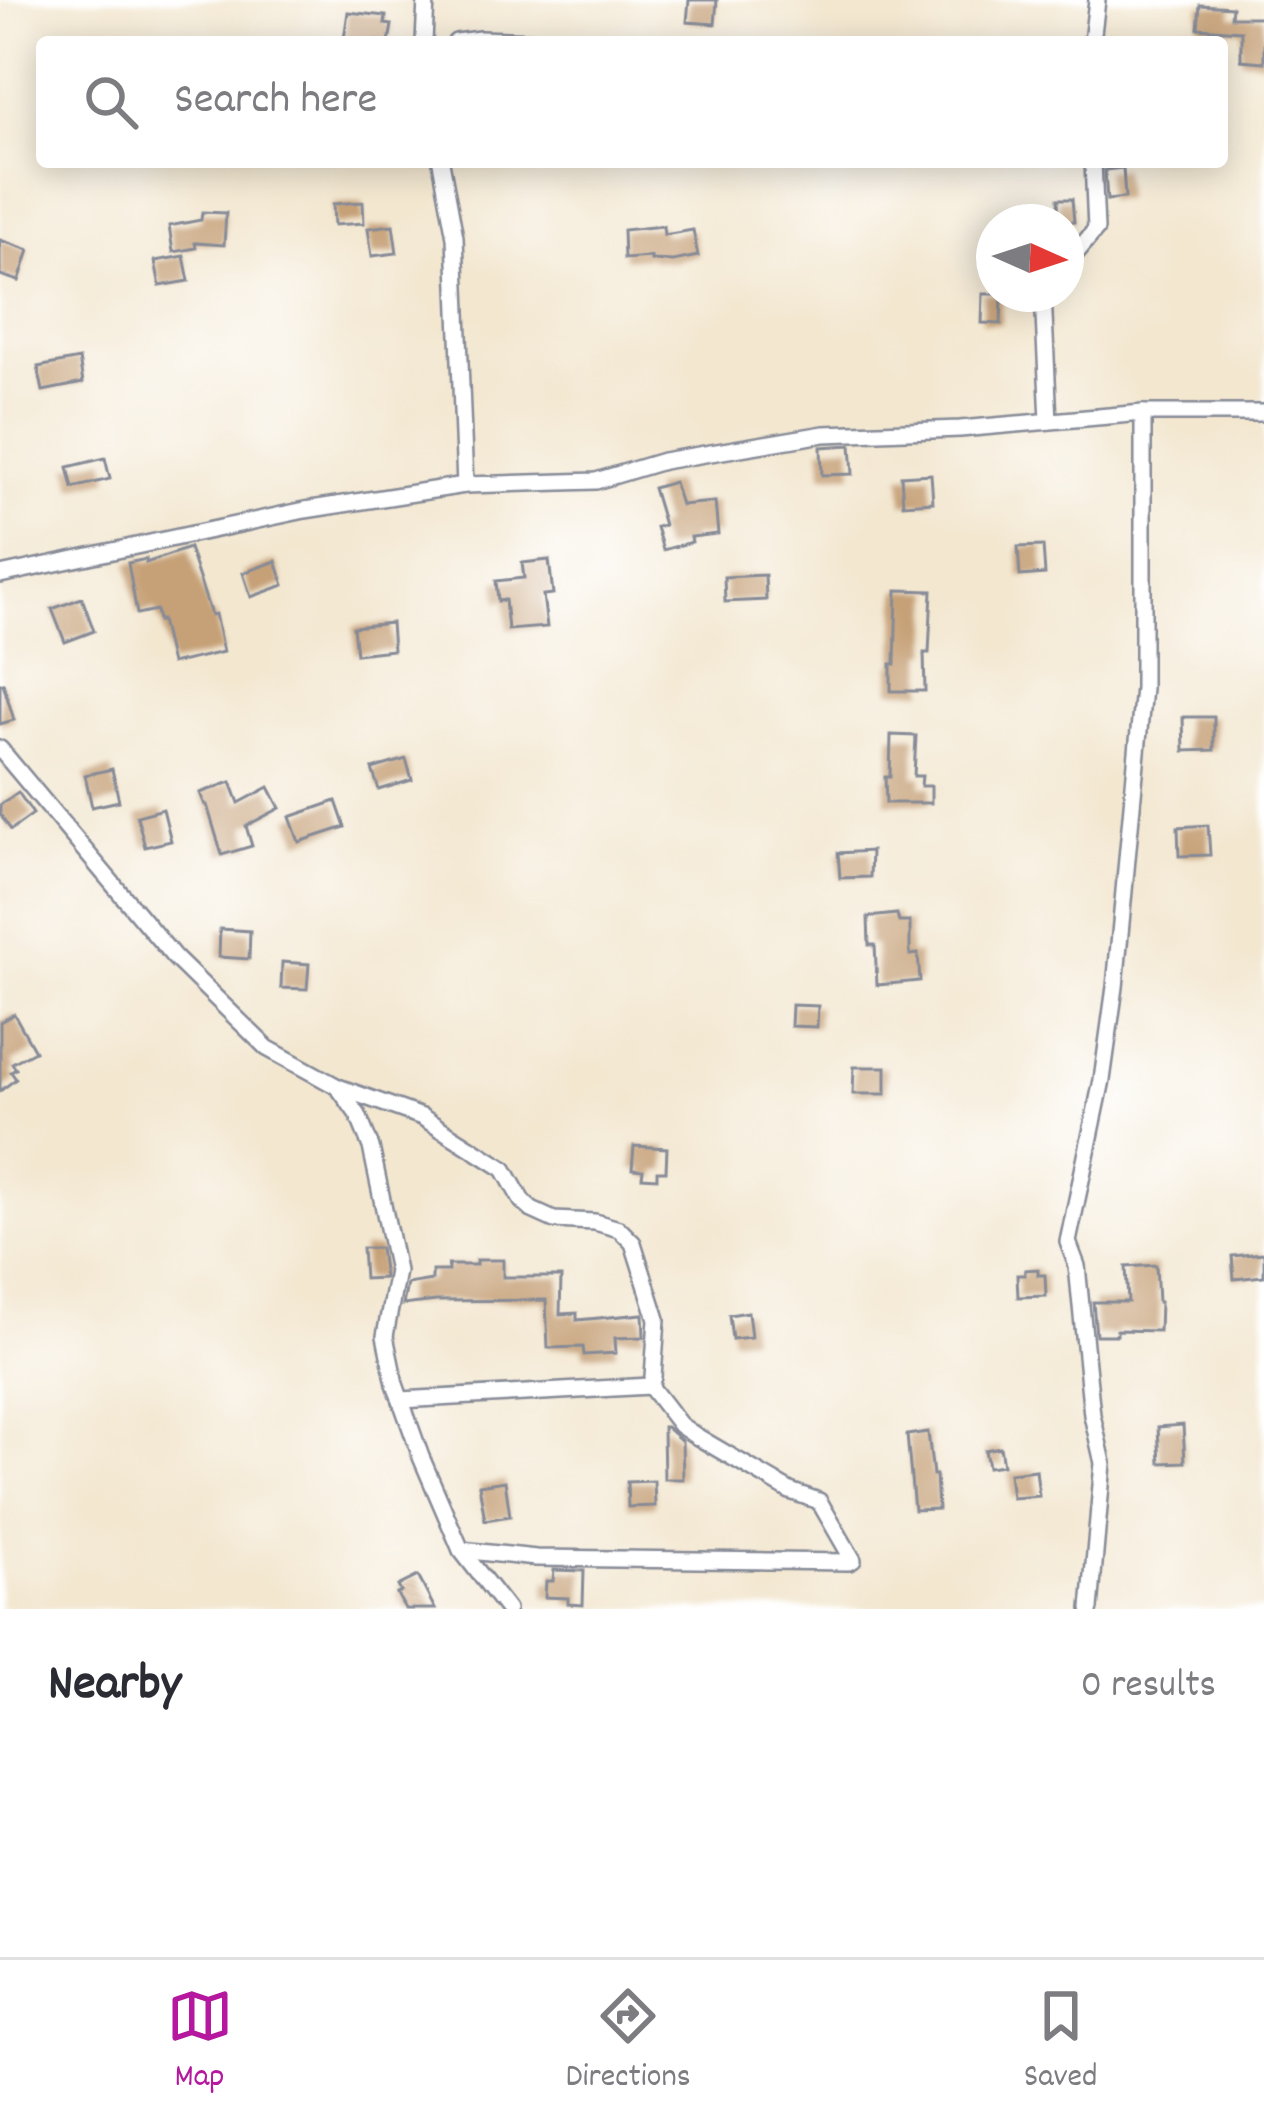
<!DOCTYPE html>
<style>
:root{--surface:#fff;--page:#f2f2f3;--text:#2b2b33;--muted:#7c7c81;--line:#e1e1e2;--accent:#b5179e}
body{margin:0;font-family:Dekko,sans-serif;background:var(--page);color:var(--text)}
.compass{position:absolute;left:976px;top:204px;width:108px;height:108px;border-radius:50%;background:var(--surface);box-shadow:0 6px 30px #0003;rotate:93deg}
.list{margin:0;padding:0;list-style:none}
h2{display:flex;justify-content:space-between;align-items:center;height:156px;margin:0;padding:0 48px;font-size:51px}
h2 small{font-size:39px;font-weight:400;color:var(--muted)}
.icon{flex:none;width:66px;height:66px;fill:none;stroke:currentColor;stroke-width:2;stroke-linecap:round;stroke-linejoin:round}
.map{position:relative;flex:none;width:1264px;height:1609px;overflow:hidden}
.search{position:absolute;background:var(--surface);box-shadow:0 6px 30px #0003;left:36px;right:36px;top:36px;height:132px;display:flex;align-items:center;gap:30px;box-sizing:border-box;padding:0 42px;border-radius:12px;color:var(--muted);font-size:45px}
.sheet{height:348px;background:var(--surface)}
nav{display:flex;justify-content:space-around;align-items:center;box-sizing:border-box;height:168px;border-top:3px solid var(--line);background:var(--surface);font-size:33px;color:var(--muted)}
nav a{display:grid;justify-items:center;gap:6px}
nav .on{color:var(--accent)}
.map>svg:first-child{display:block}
</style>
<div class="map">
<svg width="1264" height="1609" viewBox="0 0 1264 1609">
<rect width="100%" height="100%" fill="#fff"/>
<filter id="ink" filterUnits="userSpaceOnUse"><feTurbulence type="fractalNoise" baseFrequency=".00833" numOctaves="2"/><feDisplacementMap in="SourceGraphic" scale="24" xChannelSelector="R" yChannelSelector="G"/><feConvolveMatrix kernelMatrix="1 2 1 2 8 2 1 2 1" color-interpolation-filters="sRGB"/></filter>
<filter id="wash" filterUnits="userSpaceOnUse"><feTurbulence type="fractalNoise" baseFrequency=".004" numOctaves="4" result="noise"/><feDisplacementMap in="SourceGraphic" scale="48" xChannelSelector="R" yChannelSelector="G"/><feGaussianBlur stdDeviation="2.7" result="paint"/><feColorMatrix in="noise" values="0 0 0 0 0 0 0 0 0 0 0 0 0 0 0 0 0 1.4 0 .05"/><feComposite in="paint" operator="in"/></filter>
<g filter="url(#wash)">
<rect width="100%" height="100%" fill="#f3e7d0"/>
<g id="blocks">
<g fill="#c6a178">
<polygon points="689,0 717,0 715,24 687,22"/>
<polygon points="1200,5 1232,7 1231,17 1264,17 1264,62 1241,60 1241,31 1198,28"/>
<polygon points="348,12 386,16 385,24 392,25 389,42 344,39"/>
<polygon points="1123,168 1125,198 1107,200 1105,170"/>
<polygon points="1058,199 1072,199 1074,222 1059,222"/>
<polygon points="363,202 364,223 334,225 333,204"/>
<polygon points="202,212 226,213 224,245 195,243 196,248 173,252 169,226 201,220"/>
<polygon points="393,225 397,253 372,256 368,228"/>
<polygon points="663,226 664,235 693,230 698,256 673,261 651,260 651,257 624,259 623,230"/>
<polygon points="0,240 29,250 19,281 0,275"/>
<polygon points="184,256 189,281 160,286 155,261"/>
<polygon points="983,294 1002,294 1001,324 982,323"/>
<polygon points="79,359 83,383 43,391 38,367"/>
<polygon points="851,445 853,474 822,475 821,447"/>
<polygon points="105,458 110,479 73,488 68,467"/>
<polygon points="931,474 933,502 903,504 901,476"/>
<polygon points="674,482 681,505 715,502 718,534 691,537 692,542 663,550 656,527 664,525 653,488"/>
<polygon points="1043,546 1045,574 1020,576 1018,547"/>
<polygon points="189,548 211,615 215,614 223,652 171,664 161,620 158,621 156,610 137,614 128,563 146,559 146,563"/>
<polygon points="549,560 553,594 543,595 547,627 508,630 505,600 498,601 496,581 524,578 522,563"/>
<polygon points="276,561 284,585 251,597 243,573"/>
<polygon points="765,575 766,600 725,602 724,577"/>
<polygon points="897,590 932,591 929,653 924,653 925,691 891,691 891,664 895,664"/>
<polygon points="82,598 94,631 65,642 52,609"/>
<polygon points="391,623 393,650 356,654 353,627"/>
<polygon points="3,683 14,720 0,724 0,684"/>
<polygon points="1183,717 1214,717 1214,750 1184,751"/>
<polygon points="891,735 916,736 914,776 922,776 921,786 931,786 931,803 886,803 885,777 890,777"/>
<polygon points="406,759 412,780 379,790 372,769"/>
<polygon points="112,769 119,801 92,807 85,775"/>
<polygon points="231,782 239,803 269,787 280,808 246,826 252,846 222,855 207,805 205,805 200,793"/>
<polygon points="18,792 33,814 11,830 0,814 0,805"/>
<polygon points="336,801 345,827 299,842 290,817"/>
<polygon points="163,809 171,841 145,847 137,816"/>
<polygon points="1208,825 1210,855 1179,856 1178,827"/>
<polygon points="871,851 870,877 840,878 838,853"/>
<polygon points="897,914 899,922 910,922 910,955 918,954 920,981 877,985 875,945 869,945 868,917"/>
<polygon points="220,929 250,931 249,959 219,957"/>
<polygon points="282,962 309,964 307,989 281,988"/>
<polygon points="792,1005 818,1006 817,1027 791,1026"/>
<polygon points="14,1014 35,1051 12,1063 16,1069 11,1072 16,1079 0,1091 0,1022"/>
<polygon points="854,1067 886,1067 886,1094 853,1094"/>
<polygon points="634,1146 667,1148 666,1171 657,1171 657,1178 642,1177 643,1170 632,1169"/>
<polygon points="362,1248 380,1248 384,1278 364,1279"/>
<polygon points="1264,1253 1264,1276 1234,1279 1232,1256"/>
<polygon points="476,1260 503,1260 503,1277 561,1277 560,1314 577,1313 577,1320 643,1314 644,1337 615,1338 616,1353 584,1355 583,1347 548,1348 546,1300 436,1301 403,1305 407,1284 432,1280 432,1271 448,1271 448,1265 476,1265"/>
<polygon points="1156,1265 1158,1302 1160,1302 1159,1331 1117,1330 1117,1335 1096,1335 1093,1302 1128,1302 1126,1267"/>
<polygon points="1038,1269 1038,1275 1045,1275 1046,1296 1018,1297 1017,1275 1025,1275 1025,1270"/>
<polygon points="748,1312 751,1337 732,1339 729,1315"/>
<polygon points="1183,1425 1185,1462 1160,1463 1158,1427"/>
<polygon points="663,1427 666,1427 682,1441 683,1479 664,1479"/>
<polygon points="928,1432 933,1475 936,1475 938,1509 914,1510 907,1435"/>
<polygon points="1000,1447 1003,1465 988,1467 985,1450"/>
<polygon points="1036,1470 1039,1496 1012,1498 1009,1473"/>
<polygon points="505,1481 510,1516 485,1520 479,1485"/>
<polygon points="654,1481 655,1506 628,1507 627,1482"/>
<polygon points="554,1570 584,1571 583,1605 568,1604 568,1598 545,1597 546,1581 553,1581"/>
<polygon points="418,1576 435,1609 405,1609 397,1594 401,1592 398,1586"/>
</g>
</g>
</g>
<g filter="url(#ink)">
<use href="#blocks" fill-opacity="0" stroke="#878b97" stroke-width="3"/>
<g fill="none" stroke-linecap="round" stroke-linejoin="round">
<defs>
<g id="minor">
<polyline points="424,42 426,0"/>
<polyline points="456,42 480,39 563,42"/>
<polyline points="1092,42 1097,0"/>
<polyline points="441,162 455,237 465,485"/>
<polyline points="1066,265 1096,229 1093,162"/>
<polyline points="1043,294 1049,421"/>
<polyline points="0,575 305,510 465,485 596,481 663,461 824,434 960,429 1143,413 1264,413"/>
<polyline points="0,749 174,957 267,1048 338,1087 358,1115 371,1147 397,1271 385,1336 395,1384 421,1457 461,1550 507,1609"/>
<polyline points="338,1087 422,1117 504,1169 522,1201 532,1210 554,1220 595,1222 619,1229 633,1243 657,1319 653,1377 650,1386 680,1425 696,1436 790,1491 819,1501 853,1560 849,1562 536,1558 461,1550"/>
<polyline points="401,1400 650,1386"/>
<polyline points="1090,1609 1103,1463 1092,1415 1077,1266 1068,1242 1102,1080 1115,987 1143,688 1143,413"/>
</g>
</defs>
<use href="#minor" stroke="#878b97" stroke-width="20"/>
<use href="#minor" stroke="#fff" stroke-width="15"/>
</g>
</g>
</svg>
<svg class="compass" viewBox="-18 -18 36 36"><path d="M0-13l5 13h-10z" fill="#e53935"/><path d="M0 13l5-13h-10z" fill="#7c7c81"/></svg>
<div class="search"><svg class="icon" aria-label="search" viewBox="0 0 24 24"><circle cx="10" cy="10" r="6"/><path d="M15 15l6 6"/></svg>Search here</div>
</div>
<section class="sheet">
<h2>Nearby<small>0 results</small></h2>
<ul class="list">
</ul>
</section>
<nav>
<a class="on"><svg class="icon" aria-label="map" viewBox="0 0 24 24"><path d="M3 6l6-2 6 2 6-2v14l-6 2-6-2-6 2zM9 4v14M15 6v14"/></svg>Map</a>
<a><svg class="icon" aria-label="directions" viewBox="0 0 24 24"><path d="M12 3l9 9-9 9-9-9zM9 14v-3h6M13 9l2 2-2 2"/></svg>Directions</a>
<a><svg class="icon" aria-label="saved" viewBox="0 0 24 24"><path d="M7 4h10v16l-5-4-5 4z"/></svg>Saved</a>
</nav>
